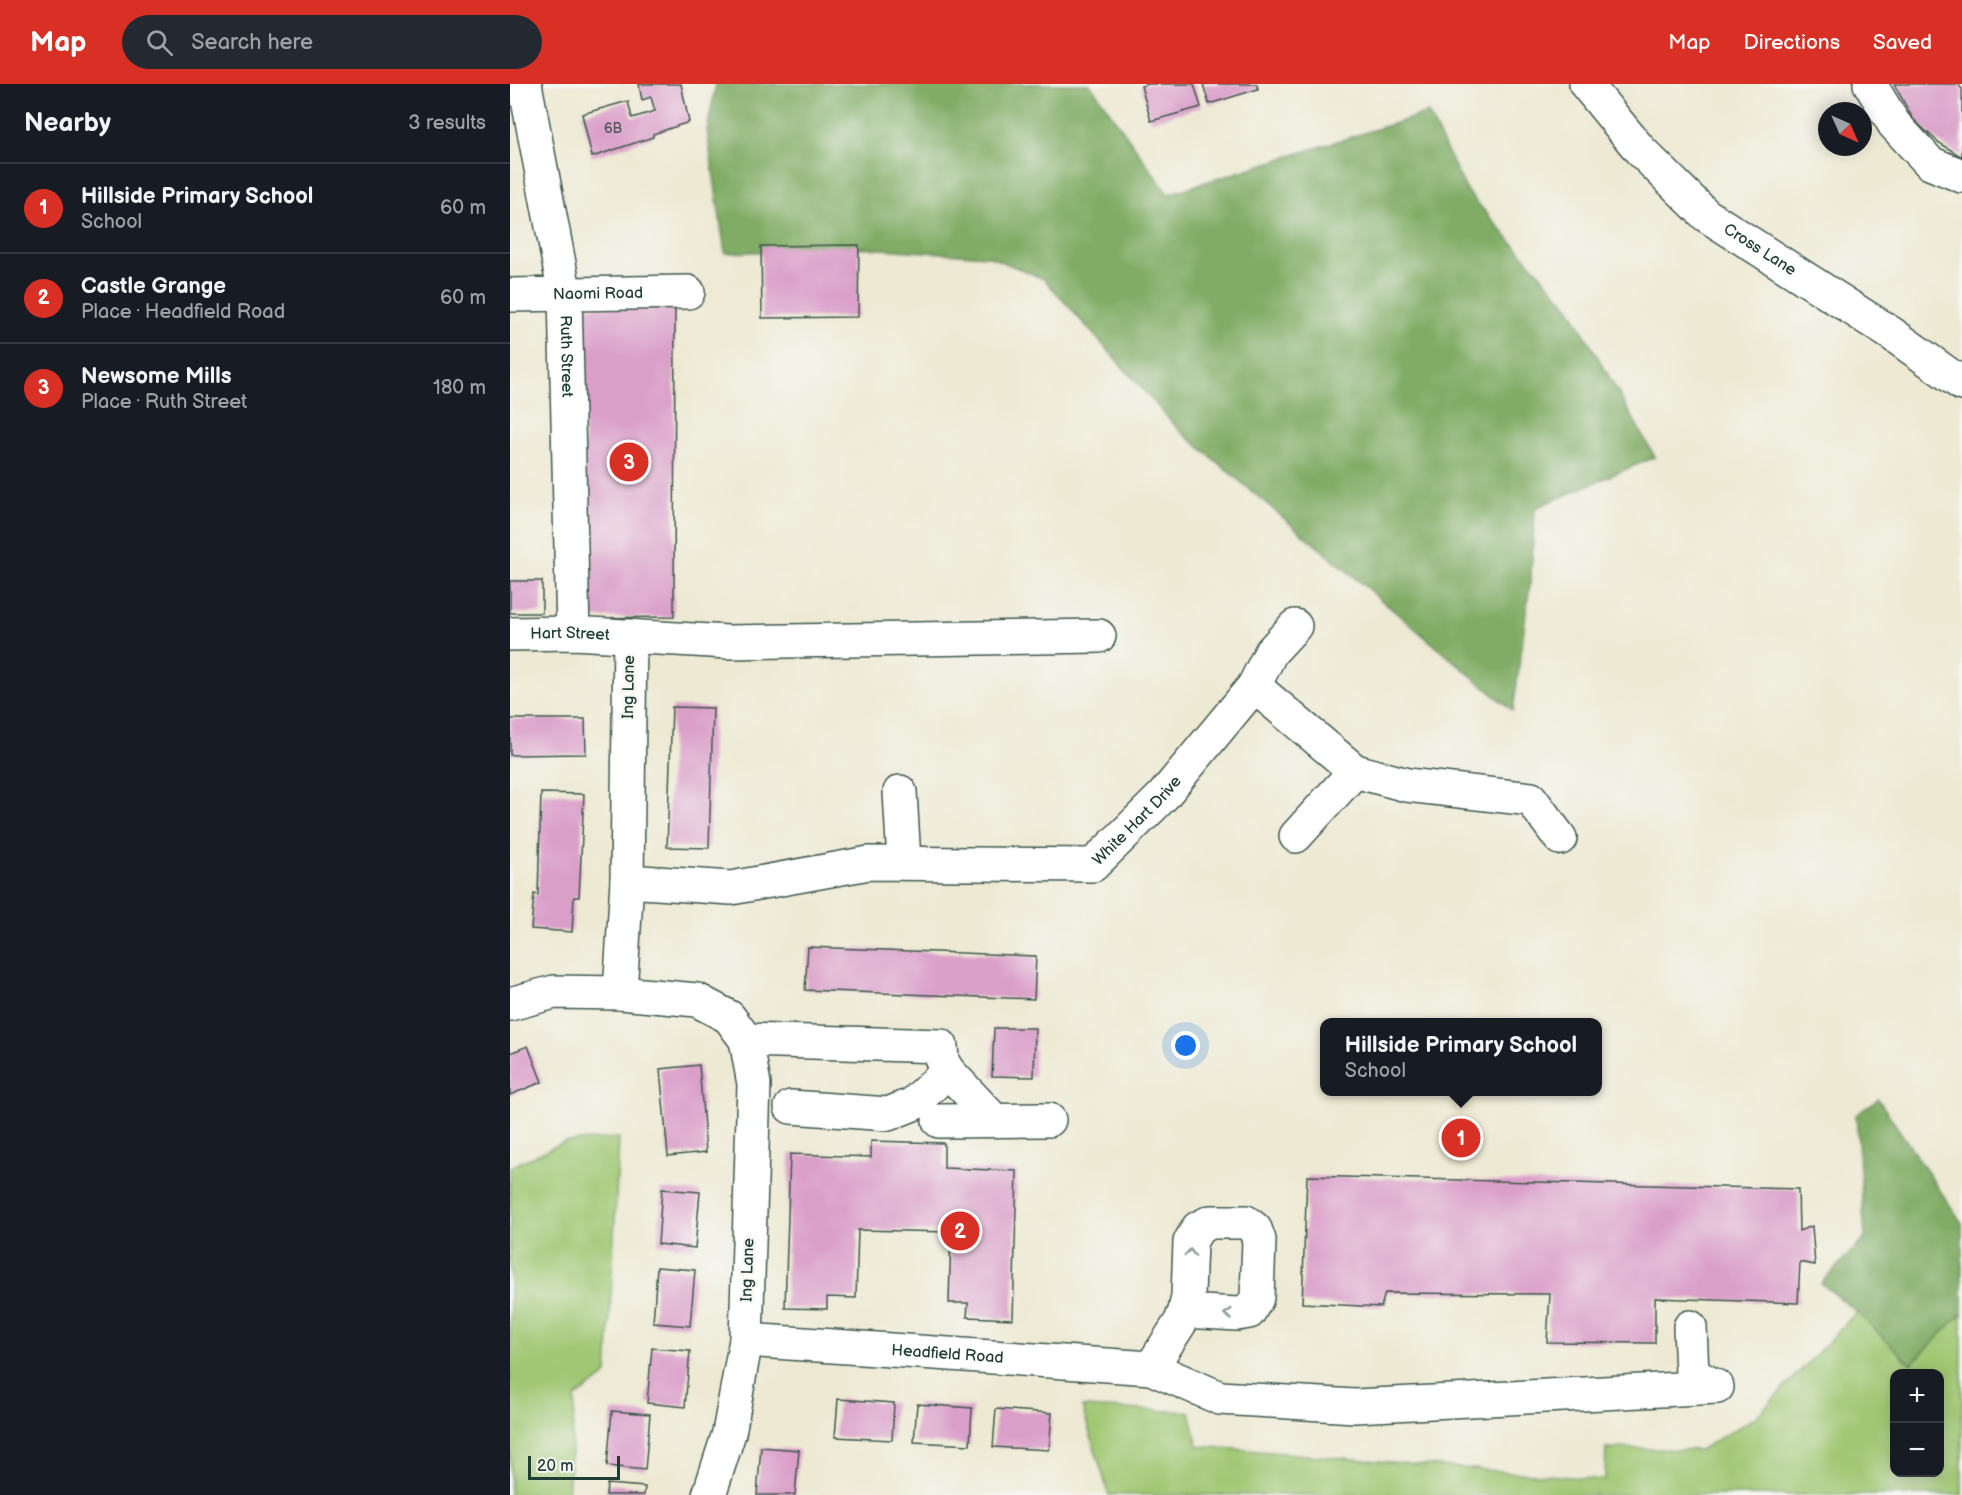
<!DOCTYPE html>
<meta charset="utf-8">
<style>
:root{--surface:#171b24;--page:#242831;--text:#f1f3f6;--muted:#9ea1a6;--line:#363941;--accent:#d93025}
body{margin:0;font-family:"Balsamiq Sans",sans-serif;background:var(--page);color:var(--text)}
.controls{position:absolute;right:18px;bottom:18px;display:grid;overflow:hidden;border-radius:12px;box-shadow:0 3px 15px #0003}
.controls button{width:54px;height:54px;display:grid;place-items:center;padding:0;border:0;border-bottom:2px solid var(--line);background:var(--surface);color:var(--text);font:30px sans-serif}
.compass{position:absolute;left:1308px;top:18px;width:54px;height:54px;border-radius:50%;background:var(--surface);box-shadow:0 3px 15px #0003;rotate:135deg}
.scale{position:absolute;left:18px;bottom:15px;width:92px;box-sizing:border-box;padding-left:6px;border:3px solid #1f3d34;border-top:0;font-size:16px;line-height:21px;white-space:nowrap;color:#1f3d34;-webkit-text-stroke:4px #f6f6f2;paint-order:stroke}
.you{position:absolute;left:676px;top:962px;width:21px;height:21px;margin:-15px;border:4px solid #fff;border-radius:50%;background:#1a73e8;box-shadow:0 0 0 9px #1a73e833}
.badge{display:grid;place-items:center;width:39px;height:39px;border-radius:50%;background:var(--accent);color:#fff;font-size:20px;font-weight:700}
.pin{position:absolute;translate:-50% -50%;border:3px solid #fff;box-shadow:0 2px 6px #0006}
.popup{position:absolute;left:810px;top:934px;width:282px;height:78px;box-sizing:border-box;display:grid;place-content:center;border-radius:12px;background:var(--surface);filter:drop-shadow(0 2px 4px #0005);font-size:20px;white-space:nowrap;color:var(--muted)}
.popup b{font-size:22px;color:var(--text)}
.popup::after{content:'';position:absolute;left:50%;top:100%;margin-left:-12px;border:12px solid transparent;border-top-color:var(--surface)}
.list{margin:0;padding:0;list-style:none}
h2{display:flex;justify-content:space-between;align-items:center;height:78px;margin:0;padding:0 24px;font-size:26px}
h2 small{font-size:20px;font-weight:400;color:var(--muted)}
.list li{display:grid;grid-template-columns:39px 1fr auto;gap:18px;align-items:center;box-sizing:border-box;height:90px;padding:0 24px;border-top:2px solid var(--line)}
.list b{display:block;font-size:22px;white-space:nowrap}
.list p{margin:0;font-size:20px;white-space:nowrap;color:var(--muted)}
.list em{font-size:20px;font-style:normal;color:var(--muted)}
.icon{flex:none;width:33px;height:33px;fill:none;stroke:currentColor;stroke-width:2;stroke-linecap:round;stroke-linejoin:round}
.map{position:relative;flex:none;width:1452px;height:1411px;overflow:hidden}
header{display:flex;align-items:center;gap:36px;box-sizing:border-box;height:84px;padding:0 30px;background:var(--accent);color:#fff}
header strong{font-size:28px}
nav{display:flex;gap:33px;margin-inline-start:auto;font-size:21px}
.search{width:420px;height:54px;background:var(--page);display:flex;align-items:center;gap:15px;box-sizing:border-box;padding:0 21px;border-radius:33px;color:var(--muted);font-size:22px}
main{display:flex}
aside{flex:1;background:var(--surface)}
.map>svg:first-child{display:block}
</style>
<header>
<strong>Map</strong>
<div class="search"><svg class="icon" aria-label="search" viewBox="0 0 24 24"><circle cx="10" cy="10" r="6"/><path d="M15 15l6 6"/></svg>Search here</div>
<nav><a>Map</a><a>Directions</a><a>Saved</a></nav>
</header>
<main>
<aside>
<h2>Nearby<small>3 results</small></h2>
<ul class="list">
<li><span class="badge">1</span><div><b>Hillside Primary School</b><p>School</p></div><em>60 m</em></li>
<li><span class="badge">2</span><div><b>Castle Grange</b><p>Place · Headfield Road</p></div><em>60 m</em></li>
<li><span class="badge">3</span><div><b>Newsome Mills</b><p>Place · Ruth Street</p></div><em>180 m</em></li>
</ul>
</aside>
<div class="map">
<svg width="1452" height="1411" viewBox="0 0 1452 1411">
<rect width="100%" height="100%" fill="#f6f6f2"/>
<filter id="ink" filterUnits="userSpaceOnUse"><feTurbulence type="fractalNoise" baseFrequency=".0167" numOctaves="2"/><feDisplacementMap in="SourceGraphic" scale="12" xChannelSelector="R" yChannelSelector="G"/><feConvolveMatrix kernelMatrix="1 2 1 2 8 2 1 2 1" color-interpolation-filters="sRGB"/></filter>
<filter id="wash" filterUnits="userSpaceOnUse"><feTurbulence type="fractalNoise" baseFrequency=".008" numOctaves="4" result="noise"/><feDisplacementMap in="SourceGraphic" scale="24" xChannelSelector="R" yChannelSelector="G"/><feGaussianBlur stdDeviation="1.35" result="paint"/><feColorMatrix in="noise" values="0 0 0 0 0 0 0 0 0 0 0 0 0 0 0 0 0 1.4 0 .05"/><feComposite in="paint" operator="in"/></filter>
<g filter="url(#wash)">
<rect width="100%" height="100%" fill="#ede9d3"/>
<g fill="#a0c773" stroke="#608254" stroke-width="1.5" fill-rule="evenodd">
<polygon points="109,1054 97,1290 65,1314 58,1411 0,1411 0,1083 54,1058"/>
<path d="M1347,1228L1401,1280L1452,1229V1411H599L572,1323L680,1328L688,1362L1095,1396L1096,1364L1190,1366L1246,1333ZM1384,1290H1430V1388H1384Z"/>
</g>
<g fill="#80ac65" stroke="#50744c" stroke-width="1.5">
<polygon points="206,0 580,0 658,110 918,29 957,107 1059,223 1145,373 1025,424 1021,492 1003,627 669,346 534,195 478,172 355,164 215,169 197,46"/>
<polygon points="1368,1015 1452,1139 1452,1229 1401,1280 1347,1228 1311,1199 1355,1154 1346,1031"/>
</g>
<g id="blocks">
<g fill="#da9fc9">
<polygon points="129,0 171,0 179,38 143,50 143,53 82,73 72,30 118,17 122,34 145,27 141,13 132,16"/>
<polygon points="639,0 684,0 691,23 641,37 631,2"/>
<polygon points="693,0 747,0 748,5 699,20"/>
<polygon points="1384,0 1448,0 1452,5 1452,73 1428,58 1403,35"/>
<polygon points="349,161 348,233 252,234 251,162"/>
<polygon points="165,221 164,533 77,534 72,223"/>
<rect x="0" y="497" width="32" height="32"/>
<polygon points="162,623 203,624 199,764 157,763"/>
<polygon points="0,635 75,635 76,670 0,671"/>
<polygon points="31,709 74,710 69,813 64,813 62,848 21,845 24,810 28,811"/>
<polygon points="298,863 526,872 524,915 295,906"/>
<polygon points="484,944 525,944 524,993 482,992"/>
<polygon points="18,962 32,998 0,1011 0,969"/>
<polygon points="189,981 196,1068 158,1072 150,985"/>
<polygon points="361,1057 434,1059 434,1084 507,1087 503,1235 457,1233 458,1219 439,1219 441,1148 348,1146 346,1214 317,1213 317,1225 275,1224 280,1070 361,1073"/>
<polygon points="797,1092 1288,1105 1289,1147 1302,1142 1305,1181 1290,1178 1288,1219 1145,1214 1145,1259 1037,1258 1040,1210 875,1209 871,1223 792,1219"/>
<polygon points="152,1105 190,1108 185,1164 148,1160"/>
<polygon points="147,1183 185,1186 180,1242 143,1239"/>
<polygon points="142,1264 180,1267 175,1323 137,1319"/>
<polygon points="328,1315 384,1319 382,1356 325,1353"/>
<polygon points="407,1320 462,1324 460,1361 404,1358"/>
<polygon points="486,1325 542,1329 539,1366 483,1363"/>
<polygon points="102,1327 140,1330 135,1386 97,1382"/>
<polygon points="251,1363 289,1366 285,1411 247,1411"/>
<polygon points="97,1400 135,1403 134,1411 96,1411"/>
</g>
</g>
</g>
<g filter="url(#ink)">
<use href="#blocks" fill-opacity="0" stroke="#3e574c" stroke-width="1.5"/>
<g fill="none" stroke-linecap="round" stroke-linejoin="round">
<defs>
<g id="minor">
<path id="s1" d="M15,0L55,211L63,549"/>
<path id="s2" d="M1076,0L1130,66L1196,131L1382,250L1452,300"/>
<polyline points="1360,0 1384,40 1420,79 1452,92"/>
<path id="s3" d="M0,211L178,208"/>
<path id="s4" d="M0,550L63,549L218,558L589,552"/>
<polyline points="120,552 117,797 110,909 187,916 219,933 236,956 244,1000 236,1256 219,1349 199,1411"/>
<polyline points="744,602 845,687 786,752"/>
<polyline points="845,687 897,701 1021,715 1050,754"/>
<polyline points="390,708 394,777"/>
<path id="s5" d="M117,797L221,804L359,779L583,781L653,712L744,602L761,568L785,542"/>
<polyline points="0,920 44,908 110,909"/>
<polyline points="236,956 431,962 432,977 438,987 484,1036"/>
<polyline points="281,1023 378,1030 403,1020 438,987"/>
<polyline points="429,1037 539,1036"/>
<path id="s6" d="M236,1256L641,1284L710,1314L845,1322L1207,1303L1182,1290L1180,1243"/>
<polyline points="641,1284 670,1239 675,1227 678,1212 680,1158 688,1144 700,1138 736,1138 745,1145 749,1156 747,1214 739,1228 727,1230 675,1227"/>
</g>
</defs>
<use href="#minor" stroke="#3e574c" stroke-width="36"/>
<use href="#minor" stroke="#fff" stroke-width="33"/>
</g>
<defs><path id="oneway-chevron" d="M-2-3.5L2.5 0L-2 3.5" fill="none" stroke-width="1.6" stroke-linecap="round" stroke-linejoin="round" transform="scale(1.5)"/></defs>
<g stroke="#8f9e9a">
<use href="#oneway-chevron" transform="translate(680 1169) rotate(-88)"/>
<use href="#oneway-chevron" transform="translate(718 1230) rotate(-176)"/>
</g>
</g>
<g text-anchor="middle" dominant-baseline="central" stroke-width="5" stroke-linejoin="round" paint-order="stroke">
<g font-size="14" fill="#4e5659">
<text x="103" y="44">6B</text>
</g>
<g font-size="16" fill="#1f3d34" stroke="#f6f6f2">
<text stroke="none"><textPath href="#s2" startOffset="242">Cross Lane</textPath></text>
<text stroke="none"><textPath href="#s3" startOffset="88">Naomi Road</textPath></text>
<text stroke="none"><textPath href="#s1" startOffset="276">Ruth Street</textPath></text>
<text stroke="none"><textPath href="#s4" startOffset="60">Hart Street</textPath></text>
<text transform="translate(119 603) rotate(-89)">Ing Lane</text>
<text stroke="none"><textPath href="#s5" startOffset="531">White Hart Drive</textPath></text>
<text transform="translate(238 1186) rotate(-88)">Ing Lane</text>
<text stroke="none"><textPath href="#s6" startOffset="202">Headfield Road</textPath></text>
</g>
</g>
</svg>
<div class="controls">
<button>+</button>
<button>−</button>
</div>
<svg class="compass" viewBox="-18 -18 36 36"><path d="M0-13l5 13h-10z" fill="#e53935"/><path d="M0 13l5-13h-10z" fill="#9ea1a6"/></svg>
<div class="scale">20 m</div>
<div class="you"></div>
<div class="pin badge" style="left:951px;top:1054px">1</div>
<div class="popup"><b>Hillside Primary School</b>School</div>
<div class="pin badge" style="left:450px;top:1147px">2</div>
<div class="pin badge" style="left:119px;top:378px">3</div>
</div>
</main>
